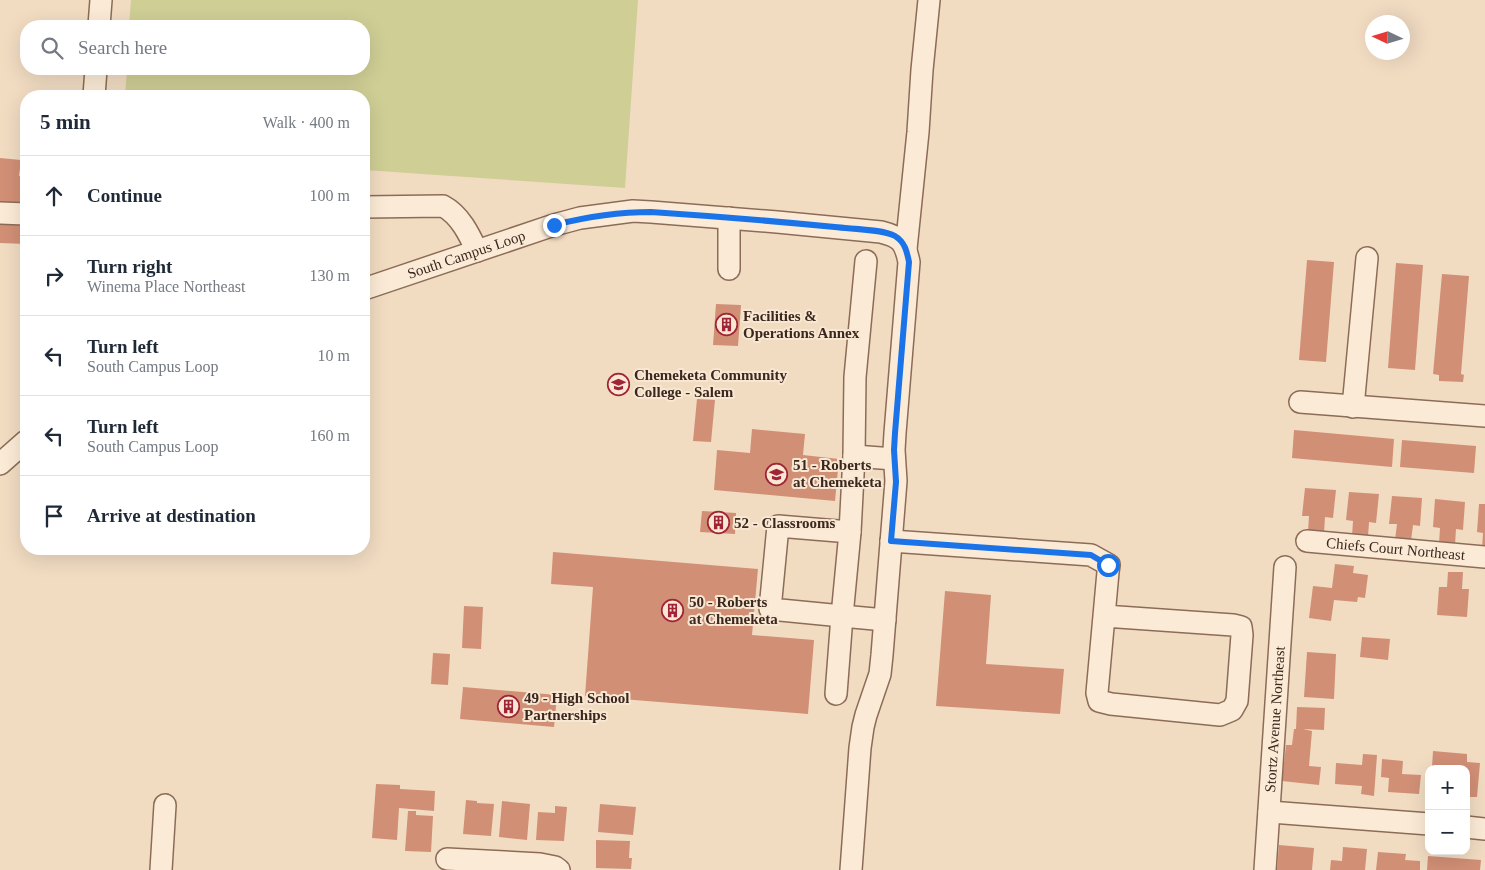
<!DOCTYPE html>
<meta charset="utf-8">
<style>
:root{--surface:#fff;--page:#f6f6f7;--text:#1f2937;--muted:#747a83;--line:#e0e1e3}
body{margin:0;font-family:Georgia,serif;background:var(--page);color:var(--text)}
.controls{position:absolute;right:15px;bottom:15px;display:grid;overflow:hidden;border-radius:10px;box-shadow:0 5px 20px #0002}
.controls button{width:45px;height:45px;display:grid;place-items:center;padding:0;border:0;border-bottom:1px solid var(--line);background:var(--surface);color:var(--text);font:25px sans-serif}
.compass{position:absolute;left:1365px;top:15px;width:45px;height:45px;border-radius:50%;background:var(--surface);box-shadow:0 5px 20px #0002;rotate:274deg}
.stop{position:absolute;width:15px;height:15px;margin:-11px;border:4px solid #1a73e8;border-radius:50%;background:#fff}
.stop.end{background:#1a73e8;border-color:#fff;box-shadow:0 1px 5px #0008}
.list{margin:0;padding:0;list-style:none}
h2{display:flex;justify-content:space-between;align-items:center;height:65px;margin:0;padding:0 20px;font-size:21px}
h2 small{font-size:16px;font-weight:400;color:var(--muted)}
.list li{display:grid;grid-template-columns:32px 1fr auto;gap:15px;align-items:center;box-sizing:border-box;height:80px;padding:0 20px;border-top:1px solid var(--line)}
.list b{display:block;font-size:19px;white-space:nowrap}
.list p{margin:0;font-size:16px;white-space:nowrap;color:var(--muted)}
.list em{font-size:16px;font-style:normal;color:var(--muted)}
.icon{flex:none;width:28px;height:28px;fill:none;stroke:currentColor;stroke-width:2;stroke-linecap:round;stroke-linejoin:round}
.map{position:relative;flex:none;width:1485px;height:870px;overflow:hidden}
.search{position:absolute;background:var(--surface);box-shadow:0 5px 20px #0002;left:20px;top:20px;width:350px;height:55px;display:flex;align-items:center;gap:12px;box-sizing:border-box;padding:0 18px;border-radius:20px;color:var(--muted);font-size:19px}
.panel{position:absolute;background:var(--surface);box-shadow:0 5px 20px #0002;left:20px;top:90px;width:350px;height:465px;border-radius:20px}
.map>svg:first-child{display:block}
</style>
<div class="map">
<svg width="1485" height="870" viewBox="0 0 1485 870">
<rect width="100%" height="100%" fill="#f1dcc2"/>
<polygon fill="#cfce95" points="131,0 638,0 625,188 364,170 364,96 125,96 127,69 364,69 364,26 129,26"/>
<g fill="#d18f76">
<polygon points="0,158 21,160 19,176 26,177 26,244 0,243"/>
<polygon points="1307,260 1334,262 1326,362 1299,360"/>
<polygon points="1396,263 1423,265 1415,370 1388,368"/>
<polygon points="1442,274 1469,276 1461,374 1464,375 1463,382 1439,381 1439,375 1433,374"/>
<polygon points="716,304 741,305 738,346 713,345"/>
<polygon points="697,399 715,400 711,442 693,441"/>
<polygon points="752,429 805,434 803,455 839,459 835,501 714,490 717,450 750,453"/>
<polygon points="1294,430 1394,439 1392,467 1292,458"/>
<polygon points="1402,440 1476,446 1474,473 1400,467"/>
<polygon points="1305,488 1336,490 1333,518 1325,517 1324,533 1308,532 1309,516 1302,516"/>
<polygon points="1349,492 1379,494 1376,523 1369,522 1368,537 1352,536 1353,521 1346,520"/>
<polygon points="1392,496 1422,498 1420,526 1413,525 1411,541 1395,540 1397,524 1389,524"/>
<polygon points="1435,499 1465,502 1463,530 1456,529 1455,545 1439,544 1440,528 1433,527"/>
<polygon points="1479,504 1485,504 1485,549 1482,549 1483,533 1477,532"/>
<polygon points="702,511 736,513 735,534 700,532"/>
<polygon points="553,552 758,569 752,635 814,640 808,714 585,696 593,587 551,584"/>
<polygon points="1335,564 1354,566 1353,573 1368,575 1365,598 1358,597 1357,602 1334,600 1331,621 1309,618 1313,586 1332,588"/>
<polygon points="1448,572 1463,572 1462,589 1469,589 1467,617 1437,615 1439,587 1447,587"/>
<polygon points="945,591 991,595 986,664 1064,669 1060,714 936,706"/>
<polygon points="464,606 483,607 481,649 462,648"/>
<polygon points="1362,637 1390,639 1388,660 1360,657"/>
<polygon points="1307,652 1336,654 1334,699 1304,697"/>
<polygon points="433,653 450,654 448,685 431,684"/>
<polygon points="463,687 557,695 554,727 460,719"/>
<polygon points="1297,707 1325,708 1324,730 1303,729 1312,731 1309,766 1321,767 1319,785 1282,781 1286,745 1292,745 1294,729 1296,729"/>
<polygon points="1433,751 1467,754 1467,762 1480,763 1477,797 1466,797 1466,769 1432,767"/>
<polygon points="1363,754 1377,755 1374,796 1361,794 1362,786 1335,784 1336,763 1362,765"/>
<polygon points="1382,759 1403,761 1402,774 1421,775 1419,794 1388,792 1389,778 1381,777"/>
<polygon points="376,784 400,785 400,789 435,791 434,811 399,808 397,840 372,838"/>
<polygon points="466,800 477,801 477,803 494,804 491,836 463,834"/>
<polygon points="502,801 530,804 527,840 499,837"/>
<polygon points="600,804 636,807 633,835 598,832"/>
<polygon points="555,806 567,807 564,841 536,840 538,812 555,813"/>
<polygon points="408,811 416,811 416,815 433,816 431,852 405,851"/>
<polygon points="596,840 630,841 629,858 632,858 631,869 596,868"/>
<polygon points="1279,845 1314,848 1312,870 1277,870"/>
<polygon points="1343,847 1367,849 1365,870 1330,870 1331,860 1342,861"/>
<polygon points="1378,852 1406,854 1405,860 1420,861 1420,870 1376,870"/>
<polygon points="1428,856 1481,860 1480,870 1427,870"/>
</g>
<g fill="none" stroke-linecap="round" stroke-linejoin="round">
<defs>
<g id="minor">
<polyline points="99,26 101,0"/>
<polyline points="94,96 96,69"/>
<path d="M364,207L443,206C460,215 469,234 477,251"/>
<polyline points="0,213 26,214"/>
<polyline points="729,218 729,269"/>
<polyline points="906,249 918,132 922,70 929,0"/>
<path id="s1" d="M364,289L554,225L580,218L633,211L651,212L777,222L881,232C901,237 905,242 909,262L895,433L894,450L896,481L882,655L880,674L866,715L863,727L860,748L851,870"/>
<polyline points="1300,402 1485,416"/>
<polyline points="1353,407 1367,258"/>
<polyline points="854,456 855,377 866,261"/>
<polyline points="0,464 26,441"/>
<polygon points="778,526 850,532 842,616 770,609"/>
<polyline points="850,532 854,456 894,459"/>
<polyline points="891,541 1091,555 1109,565 1108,572 1097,693 1099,701 1111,704 1220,715 1232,710 1237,701 1242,635 1241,627 1233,625 1104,616"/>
<path id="s2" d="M1307,541L1485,557"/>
<polyline points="836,694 842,616 885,620"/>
<polyline points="1269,812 1429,824"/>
<polyline points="1466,827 1485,829"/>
<polyline points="447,859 540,864 555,867 559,870"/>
<polyline points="161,870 165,805"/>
<path id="s3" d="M1265,870L1285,567"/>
</g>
</defs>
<use href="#minor" stroke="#8c6c58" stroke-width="24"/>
<use href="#minor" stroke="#fbebd6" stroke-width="21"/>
</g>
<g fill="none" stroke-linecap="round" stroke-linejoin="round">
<path stroke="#1a73e8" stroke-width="6" d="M554,225C586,217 618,212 651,212C712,216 773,221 835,227C850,229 883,229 895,236C905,242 907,252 909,262L895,433L894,450L896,482L891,541L1091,555L1108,565"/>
</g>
<defs>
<symbol id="building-ring" viewBox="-11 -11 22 22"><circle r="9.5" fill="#f8e7d2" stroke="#9e2436" stroke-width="1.5"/><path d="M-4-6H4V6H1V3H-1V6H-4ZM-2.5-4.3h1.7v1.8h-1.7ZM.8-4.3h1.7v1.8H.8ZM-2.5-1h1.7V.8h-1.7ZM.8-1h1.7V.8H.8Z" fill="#9e2436"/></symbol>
<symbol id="university-ring" viewBox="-11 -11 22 22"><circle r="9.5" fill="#f8e7d2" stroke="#9e2436" stroke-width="1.5"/><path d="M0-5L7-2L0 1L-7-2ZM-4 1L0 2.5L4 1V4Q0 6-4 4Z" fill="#9e2436"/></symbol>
<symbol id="school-ring" viewBox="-11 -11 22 22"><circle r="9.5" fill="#f8e7d2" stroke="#9e2436" stroke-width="1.5"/><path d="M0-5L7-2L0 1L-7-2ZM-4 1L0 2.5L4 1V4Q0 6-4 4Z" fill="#9e2436"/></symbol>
</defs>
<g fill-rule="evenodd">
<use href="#building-ring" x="714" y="312" width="25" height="25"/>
<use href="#university-ring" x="606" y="372" width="25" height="25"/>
<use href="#school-ring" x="764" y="462" width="25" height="25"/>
<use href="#building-ring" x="706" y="510" width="25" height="25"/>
<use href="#building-ring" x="660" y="598" width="25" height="25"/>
<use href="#building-ring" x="496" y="694" width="25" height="25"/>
</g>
<g text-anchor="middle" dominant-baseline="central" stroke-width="4" stroke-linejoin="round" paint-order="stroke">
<g font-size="15" fill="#3b271d" stroke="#f8e7d2">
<text stroke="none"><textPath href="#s1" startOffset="108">South Campus Loop</textPath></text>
<text stroke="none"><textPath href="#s2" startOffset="89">Chiefs Court Northeast</textPath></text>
<text stroke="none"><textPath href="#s3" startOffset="151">Stortz Avenue Northeast</textPath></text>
</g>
<g font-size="15" font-weight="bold" fill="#3b271d" stroke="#f8e7d2" text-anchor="start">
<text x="743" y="316">Facilities &amp;<tspan x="743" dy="17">Operations Annex</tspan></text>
<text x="634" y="375">Chemeketa Community<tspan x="634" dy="17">College - Salem</tspan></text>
<text x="793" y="465">51 - Roberts<tspan x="793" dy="17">at Chemeketa</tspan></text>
<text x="734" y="523">52 - Classrooms</text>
<text x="689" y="602">50 - Roberts<tspan x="689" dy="17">at Chemeketa</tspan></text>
<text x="524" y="698">49 - High School<tspan x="524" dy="17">Partnerships</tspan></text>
</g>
</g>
</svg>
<div class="controls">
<button>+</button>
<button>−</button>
</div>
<svg class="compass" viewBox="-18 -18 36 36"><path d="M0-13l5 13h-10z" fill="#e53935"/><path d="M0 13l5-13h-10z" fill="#747a83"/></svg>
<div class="stop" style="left:1108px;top:565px"></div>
<div class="stop end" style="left:554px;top:225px"></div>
<div class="search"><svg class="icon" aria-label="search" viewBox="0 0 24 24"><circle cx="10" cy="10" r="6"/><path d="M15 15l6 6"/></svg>Search here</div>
<section class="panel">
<h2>5 min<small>Walk · 400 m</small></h2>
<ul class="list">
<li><svg class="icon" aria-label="ahead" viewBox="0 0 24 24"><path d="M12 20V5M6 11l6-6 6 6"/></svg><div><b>Continue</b></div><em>100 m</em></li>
<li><svg class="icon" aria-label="right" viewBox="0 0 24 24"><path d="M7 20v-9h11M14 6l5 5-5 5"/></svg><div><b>Turn right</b><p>Winema Place Northeast</p></div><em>130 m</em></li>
<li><svg class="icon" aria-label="left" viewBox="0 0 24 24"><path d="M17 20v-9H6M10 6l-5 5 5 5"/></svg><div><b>Turn left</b><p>South Campus Loop</p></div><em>10 m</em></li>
<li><svg class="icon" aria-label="left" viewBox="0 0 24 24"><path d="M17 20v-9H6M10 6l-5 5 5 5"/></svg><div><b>Turn left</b><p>South Campus Loop</p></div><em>160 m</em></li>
<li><svg class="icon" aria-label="arrive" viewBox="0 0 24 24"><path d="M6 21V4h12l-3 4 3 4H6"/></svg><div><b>Arrive at destination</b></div></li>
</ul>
</section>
</div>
